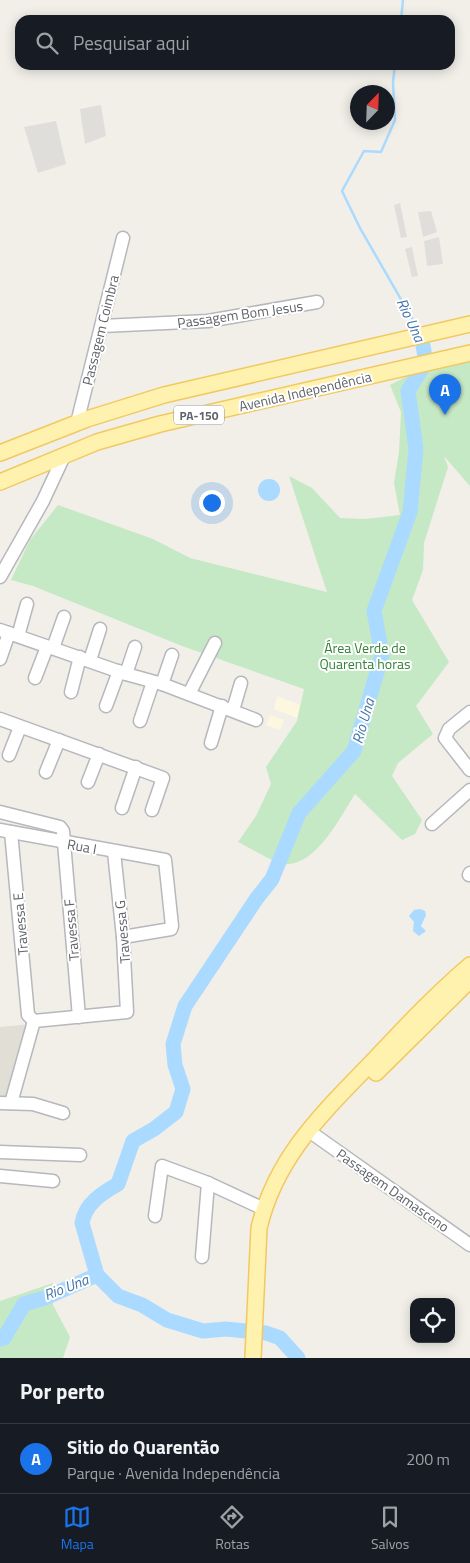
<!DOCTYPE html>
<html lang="pt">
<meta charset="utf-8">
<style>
:root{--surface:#171b24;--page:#242831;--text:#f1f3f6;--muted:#9ea1a6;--line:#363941;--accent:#1a73e8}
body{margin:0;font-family:"Titillium Web",sans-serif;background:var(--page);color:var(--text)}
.controls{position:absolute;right:15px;bottom:15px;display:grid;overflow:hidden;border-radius:10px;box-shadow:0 2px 12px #0003}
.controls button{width:45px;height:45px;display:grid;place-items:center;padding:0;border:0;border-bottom:1px solid var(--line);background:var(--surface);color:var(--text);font:25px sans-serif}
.compass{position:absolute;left:350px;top:85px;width:45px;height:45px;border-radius:50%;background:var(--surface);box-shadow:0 2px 12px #0003;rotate:23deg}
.you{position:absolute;left:211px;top:502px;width:18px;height:18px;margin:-12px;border:4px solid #fff;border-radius:50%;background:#1a73e8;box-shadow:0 0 0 8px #1a73e833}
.badge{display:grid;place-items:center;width:32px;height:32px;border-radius:50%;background:var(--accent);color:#fff;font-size:16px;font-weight:700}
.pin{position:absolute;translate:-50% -41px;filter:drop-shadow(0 1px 2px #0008)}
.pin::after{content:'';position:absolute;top:26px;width:18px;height:15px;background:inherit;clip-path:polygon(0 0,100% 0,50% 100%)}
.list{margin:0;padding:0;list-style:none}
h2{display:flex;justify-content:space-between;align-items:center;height:65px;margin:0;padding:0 20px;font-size:21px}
h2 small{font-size:16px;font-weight:400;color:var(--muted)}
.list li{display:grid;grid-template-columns:32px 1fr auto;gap:15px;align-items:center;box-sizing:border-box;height:70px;padding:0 20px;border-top:1px solid var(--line)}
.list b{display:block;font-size:19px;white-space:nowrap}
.list p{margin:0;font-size:16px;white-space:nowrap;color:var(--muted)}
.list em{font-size:16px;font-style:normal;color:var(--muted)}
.icon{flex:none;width:28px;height:28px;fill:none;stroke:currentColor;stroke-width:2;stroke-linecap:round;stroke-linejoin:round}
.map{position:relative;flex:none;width:470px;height:1358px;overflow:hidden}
.search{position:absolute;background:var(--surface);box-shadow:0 2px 12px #0003;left:15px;right:15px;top:15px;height:55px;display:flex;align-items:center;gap:12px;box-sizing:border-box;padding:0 18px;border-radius:15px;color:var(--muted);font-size:19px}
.sheet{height:135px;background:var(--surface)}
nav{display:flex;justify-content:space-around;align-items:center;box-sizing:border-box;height:70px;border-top:1px solid var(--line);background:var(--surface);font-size:14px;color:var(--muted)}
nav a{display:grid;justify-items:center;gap:2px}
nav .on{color:var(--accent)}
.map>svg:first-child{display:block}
</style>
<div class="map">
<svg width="470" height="1358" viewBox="0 0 470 1358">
<rect width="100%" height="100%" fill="#f1efe8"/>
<g fill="#fef7e0">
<polygon points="277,696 300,705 297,718 274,709"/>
<polygon points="270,715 284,720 280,730 266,725"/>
</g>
<g fill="#e0deda">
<polygon points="101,105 106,136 85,144 80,109"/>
<polygon points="56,121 66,164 38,173 24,127"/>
<polygon points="400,203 407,237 401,238 394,205"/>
<polygon points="431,211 437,232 423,237 418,212"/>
<polygon points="439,237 443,264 427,266 424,241"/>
<polygon points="412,247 418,276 412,277 405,249"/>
</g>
<polygon fill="#e1ded6" points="31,1024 10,1099 0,1099 0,1027"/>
<g fill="#c5e8c5">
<path d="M470,360V486L444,456L448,467L424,543L423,570L412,600L449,662L416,706L433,734L398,763L392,776L422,820L415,834L402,840L355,794C340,817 316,867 284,864C273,863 249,847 238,842L256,816L271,784L266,767L297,721L304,689L182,646L33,586L11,580L30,540L58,505L153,539L190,558L327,592L289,476L312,488L340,518L365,519L400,515L394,483L399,452L401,412L390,385L413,373L418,387L430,369Z"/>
<polygon points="53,1283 53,1305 70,1337 63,1358 0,1358 0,1301"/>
</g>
<g fill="#aadaff">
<circle cx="269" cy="490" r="11"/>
<polygon points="420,909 425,911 426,915 421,926 426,931 419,936 413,931 414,922 409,916 414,910"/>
</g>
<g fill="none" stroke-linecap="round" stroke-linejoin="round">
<g stroke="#aadaff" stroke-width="2.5">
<polyline points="401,20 403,0"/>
<polyline points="395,65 393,82 395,120 381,152 364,151 342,191 360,228 418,329"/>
</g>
<g stroke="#aadaff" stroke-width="15">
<polyline points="97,1275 118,1296 142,1305 167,1320 203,1331 226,1329 266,1333 280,1338 298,1358"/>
<path d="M0,1339L4,1338L24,1304L45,1298L97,1275L82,1223C85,1204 102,1193 118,1184L133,1141L154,1129L176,1112L183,1089L175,1065L173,1044L185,1006L257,898L272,879L299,813L354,751L382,655L374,611L410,512L416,449L408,391L426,362L421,335"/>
</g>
<defs>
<g id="minor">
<polyline points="102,326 208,321 317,302"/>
<polyline points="77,423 123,238"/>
<polyline points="0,577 43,501 64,456"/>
<polyline points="0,630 126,674 162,684 256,720"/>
<polyline points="18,636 27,604"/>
<polyline points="53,648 64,617"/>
<polyline points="0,659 9,633"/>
<polyline points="90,660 100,629"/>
<polyline points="126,674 135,647"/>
<polyline points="35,678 47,647"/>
<polyline points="162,684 172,655"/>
<polyline points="71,692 80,657"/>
<polyline points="189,694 215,643"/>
<polyline points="106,706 119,671"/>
<polyline points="233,710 241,683"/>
<polyline points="470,712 449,729 445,738 470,770"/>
<polyline points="0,719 163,778 152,810"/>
<polyline points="140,721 153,682"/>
<polyline points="211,743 222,706"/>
<polyline points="9,755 20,727"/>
<polyline points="46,772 59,740"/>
<polyline points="88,782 99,754"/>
<polyline points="122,808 136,767"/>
<polyline points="0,812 60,827 63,831 79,1017"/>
<polyline points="432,824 470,790"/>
<polyline points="0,830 165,860 172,926 171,929 123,937"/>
<polyline points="11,832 28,1015 34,1021 127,1012 123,937 114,852"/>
<polyline points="469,875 470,873"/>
<polyline points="0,1103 33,1104 63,1113"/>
<polyline points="11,1103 34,1021"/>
<polyline points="316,1136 470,1245"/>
<polyline points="0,1152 80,1155"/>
<polyline points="0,1176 53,1181"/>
<polyline points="155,1216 162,1166 208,1183 264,1209"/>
<polyline points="202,1257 208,1183"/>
</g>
<g id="major">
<polyline points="0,453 87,419 164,395 470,324"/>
<polyline points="0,482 97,442 160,424 470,353"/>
<polyline points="376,1073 470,980"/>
<path d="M253,1358L259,1228C276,1156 323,1113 373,1061C404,1028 435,995 470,965"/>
</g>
</defs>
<use href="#minor" stroke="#b5b8bc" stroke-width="15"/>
<use href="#major" stroke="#f2c960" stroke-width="18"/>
<use href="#minor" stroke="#fff" stroke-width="12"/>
<use href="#major" stroke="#fff2af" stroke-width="15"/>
</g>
<g text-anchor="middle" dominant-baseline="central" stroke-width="4" stroke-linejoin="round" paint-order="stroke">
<rect fill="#fff" stroke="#8f9295" stroke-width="1" x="174" y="405.5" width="50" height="19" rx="4"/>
<g font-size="12" font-weight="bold" fill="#5f6368">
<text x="199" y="415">PA-150</text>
</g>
<g font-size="14" fill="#5f6368" stroke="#fff">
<text transform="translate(240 314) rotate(-8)">Passagem Bom Jesus</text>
<text transform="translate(100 330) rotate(-76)">Passagem Coimbra</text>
<text transform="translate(305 391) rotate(-13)">Avenida Independência</text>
<text transform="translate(82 846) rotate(10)">Rua I</text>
<text transform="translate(20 924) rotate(-95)">Travessa E</text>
<text transform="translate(71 930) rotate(-95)">Travessa F</text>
<text transform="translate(122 932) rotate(-95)">Travessa G</text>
<text transform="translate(393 1190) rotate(35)">Passagem Damasceno</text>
</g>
<g font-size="14" fill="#348238" stroke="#fff">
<text x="365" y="647">Área Verde de<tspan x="365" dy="16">Quarenta horas</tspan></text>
</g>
<g font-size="15" font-style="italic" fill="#4174aa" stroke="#fff">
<text transform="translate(411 320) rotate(65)">Rio Una</text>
<text transform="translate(363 721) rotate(-74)">Rio Una</text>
<text transform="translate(66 1287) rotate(-21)">Rio Una</text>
</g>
</g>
</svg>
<div class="controls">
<button><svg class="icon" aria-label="locate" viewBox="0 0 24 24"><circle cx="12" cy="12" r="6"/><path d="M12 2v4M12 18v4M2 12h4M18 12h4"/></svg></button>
</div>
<svg class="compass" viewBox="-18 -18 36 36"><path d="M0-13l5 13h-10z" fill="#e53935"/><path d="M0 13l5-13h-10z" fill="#9ea1a6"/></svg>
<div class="you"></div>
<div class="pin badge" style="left:445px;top:415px">A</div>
<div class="search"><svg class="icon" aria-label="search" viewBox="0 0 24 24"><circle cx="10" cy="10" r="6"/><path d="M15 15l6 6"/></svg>Pesquisar aqui</div>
</div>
<section class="sheet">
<h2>Por perto<small></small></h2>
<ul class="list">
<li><span class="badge">A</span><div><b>Sitio do Quarentão</b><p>Parque · Avenida Independência</p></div><em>200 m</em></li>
</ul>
</section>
<nav>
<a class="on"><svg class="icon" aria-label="map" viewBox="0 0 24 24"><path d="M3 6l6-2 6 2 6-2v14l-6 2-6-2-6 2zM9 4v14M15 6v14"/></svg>Mapa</a>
<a><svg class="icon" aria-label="directions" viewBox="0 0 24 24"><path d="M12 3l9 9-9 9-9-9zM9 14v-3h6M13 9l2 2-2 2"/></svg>Rotas</a>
<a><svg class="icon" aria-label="saved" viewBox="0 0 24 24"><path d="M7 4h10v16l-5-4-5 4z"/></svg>Salvos</a>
</nav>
